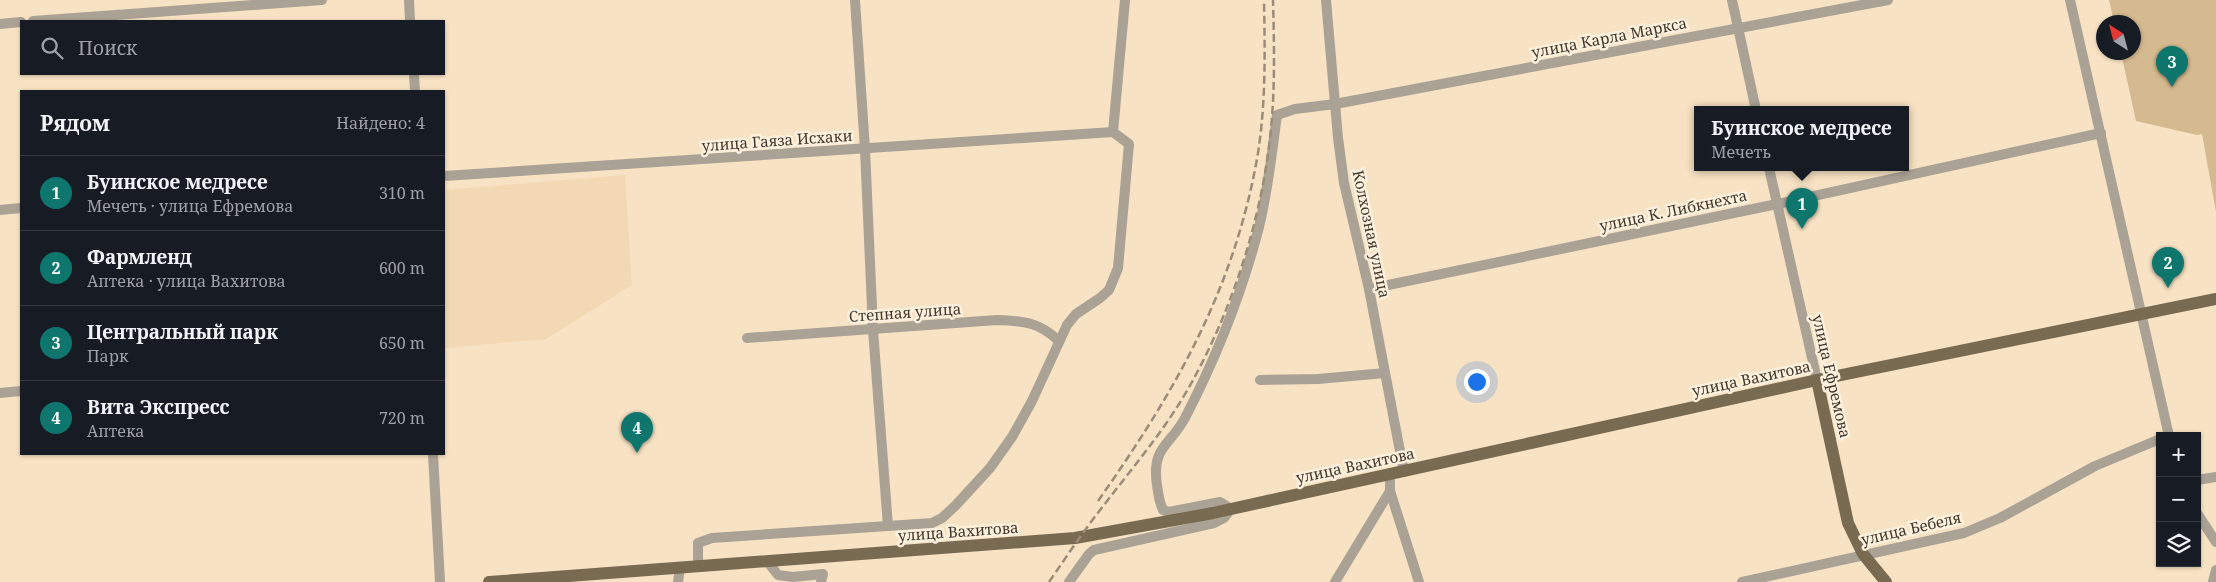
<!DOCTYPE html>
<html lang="ru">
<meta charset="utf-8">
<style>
:root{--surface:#171b24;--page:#242831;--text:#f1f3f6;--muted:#9ea1a6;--line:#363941;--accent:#0f766e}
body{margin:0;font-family:"Noto Serif",serif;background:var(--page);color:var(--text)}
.controls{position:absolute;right:15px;bottom:15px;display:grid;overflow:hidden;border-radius:0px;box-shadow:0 1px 4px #0004}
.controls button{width:45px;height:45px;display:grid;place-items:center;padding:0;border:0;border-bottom:1px solid var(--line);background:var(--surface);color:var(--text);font:25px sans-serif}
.compass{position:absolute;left:2096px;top:15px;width:45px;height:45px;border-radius:50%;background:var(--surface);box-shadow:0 1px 4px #0004;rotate:324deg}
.you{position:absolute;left:1476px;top:381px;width:18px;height:18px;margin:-12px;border:4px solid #fff;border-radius:50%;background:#1a73e8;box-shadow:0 0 0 8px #1a73e833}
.badge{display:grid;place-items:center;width:32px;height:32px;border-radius:50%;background:var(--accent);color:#fff;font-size:16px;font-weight:700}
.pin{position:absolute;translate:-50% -41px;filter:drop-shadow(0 1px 2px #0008)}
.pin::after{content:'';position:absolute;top:26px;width:18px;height:15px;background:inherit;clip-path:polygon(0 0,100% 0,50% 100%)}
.popup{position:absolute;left:1694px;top:106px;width:215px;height:65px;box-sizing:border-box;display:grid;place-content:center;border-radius:0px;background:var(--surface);filter:drop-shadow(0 1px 4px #0005);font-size:16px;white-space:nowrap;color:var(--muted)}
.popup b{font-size:19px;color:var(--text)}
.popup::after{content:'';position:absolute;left:50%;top:100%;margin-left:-10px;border:10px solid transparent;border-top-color:var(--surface)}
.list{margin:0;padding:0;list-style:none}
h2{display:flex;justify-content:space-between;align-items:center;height:65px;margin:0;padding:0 20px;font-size:21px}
h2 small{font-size:16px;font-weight:400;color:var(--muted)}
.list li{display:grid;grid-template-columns:32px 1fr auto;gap:15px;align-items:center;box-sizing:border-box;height:75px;padding:0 20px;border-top:1px solid var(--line)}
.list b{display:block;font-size:19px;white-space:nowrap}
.list p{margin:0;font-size:16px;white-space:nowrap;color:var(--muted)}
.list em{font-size:16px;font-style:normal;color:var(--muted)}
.icon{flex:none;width:28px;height:28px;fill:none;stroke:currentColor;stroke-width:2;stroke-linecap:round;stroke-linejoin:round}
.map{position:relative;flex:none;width:2216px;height:582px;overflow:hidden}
.search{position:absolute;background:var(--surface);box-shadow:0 1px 4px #0004;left:20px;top:20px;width:425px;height:55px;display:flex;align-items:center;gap:12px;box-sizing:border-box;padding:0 18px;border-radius:0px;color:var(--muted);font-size:19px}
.panel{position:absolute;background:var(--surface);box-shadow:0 1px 4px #0004;left:20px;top:90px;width:425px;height:365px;border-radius:0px}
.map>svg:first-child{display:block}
</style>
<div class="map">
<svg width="2216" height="582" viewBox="0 0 2216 582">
<rect width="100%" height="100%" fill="#f7e2c3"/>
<polygon fill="#f2d9b3" points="625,175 632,285 546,339 445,348 444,190"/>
<polygon fill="#d6ba8f" points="2109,0 2216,0 2216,212 2202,134 2197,135 2136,121 2121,53 2134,52 2134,22 2114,22"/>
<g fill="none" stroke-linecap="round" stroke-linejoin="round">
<g stroke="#aaa295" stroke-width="10">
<polyline points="409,0 410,21"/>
<polyline points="855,0 865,149 873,330 888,526"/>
<polyline points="1326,0 1338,138 1344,183 1369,289 1404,472"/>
<polyline points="1732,0 1756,110"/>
<polyline points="2070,0 2169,436"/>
<polyline points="33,21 322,0"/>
<polyline points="0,24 21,22"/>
<polyline points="414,74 415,91"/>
<polyline points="1769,168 1817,380"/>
<polyline points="444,176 1113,132"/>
<polyline points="0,210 21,208"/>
<polyline points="1369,289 1777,204 2101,133"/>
<path d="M747,338L997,320C1024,321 1039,322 1059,341"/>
<polyline points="1260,380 1318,379 1385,373"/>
<polyline points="0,393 21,391"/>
<polyline points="433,454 440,582"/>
<polyline points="2197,480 2216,477"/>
<polyline points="1390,491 1419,582"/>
<polyline points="2197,513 2216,542"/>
<polyline points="767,561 778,575 793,577 823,574 821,582"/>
<polyline points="698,567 698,543 712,538 932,523 942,518 956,505 990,468 1012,437 1032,401 1067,325 1076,314 1100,298 1109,290 1118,268 1129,144 1113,132 1125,0"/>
<polyline points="678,582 680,568"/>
<path d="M1069,582L1089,554L1094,550L1214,523L1224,518L1231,509L1220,502L1169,512L1163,510C1159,502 1158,493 1157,485C1151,447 1170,446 1185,418C1216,358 1242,293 1259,227C1268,191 1272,152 1277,115L1295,109L1335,104L1888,0"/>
<polyline points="1335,582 1390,491 1390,475"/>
<polyline points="1742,582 1964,533 2000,518 2095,466 2160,439"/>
<polyline points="2213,582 2216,570"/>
</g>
<g stroke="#796a52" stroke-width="12">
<polyline points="1817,380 1848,523 1863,554 1886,582"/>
<polyline points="489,582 1075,538 1213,513 1817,380 2216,299"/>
</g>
<g stroke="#9a8c77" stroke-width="2.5" stroke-dasharray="8 4" stroke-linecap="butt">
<path d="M1098,501C1174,393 1233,292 1257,159C1266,107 1265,53 1264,0"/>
<path d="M1049,582C1067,556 1084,530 1104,505C1133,467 1164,431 1188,389C1234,308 1265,210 1272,117C1275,78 1274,39 1273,0"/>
</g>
</g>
<g text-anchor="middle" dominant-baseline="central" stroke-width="5" stroke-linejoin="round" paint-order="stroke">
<g font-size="15" fill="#40382c" stroke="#fdf1de">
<text transform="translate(1609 37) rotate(-11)">улица Карла Маркса</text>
<text transform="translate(777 140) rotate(-4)">улица Гаяза Исхаки</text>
<text transform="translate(1673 210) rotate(-12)">улица К. Либкнехта</text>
<text transform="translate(1372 234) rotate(78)">Колхозная улица</text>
<text transform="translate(905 312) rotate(-4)">Степная улица</text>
<text transform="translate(1832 376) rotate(77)">улица Ефремова</text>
<text transform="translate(1751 378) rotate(-12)">улица Вахитова</text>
<text transform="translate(1355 465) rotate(-12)">улица Вахитова</text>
<text transform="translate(1911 528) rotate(-13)">улица Бебеля</text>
<text transform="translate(958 531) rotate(-4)">улица Вахитова</text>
</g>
</g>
</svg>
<div class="controls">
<button>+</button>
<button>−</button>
<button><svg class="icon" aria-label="layers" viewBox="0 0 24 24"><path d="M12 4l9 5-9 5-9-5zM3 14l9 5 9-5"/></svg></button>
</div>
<svg class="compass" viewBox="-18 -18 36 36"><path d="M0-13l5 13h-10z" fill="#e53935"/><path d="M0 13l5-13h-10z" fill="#9ea1a6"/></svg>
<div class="you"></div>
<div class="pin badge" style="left:1802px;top:229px">1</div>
<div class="popup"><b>Буинское медресе</b>Мечеть</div>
<div class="pin badge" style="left:2168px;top:288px">2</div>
<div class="pin badge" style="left:2172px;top:87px">3</div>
<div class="pin badge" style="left:637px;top:453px">4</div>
<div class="search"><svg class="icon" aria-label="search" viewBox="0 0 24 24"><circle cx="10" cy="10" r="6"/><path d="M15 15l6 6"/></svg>Поиск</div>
<section class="panel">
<h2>Рядом<small>Найдено: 4</small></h2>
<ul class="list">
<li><span class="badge">1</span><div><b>Буинское медресе</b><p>Мечеть · улица Ефремова</p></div><em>310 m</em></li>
<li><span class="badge">2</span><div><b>Фармленд</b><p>Аптека · улица Вахитова</p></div><em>600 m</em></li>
<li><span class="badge">3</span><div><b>Центральный парк</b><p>Парк</p></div><em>650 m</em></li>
<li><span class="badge">4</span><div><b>Вита Экспресс</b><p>Аптека</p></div><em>720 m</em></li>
</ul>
</section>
</div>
